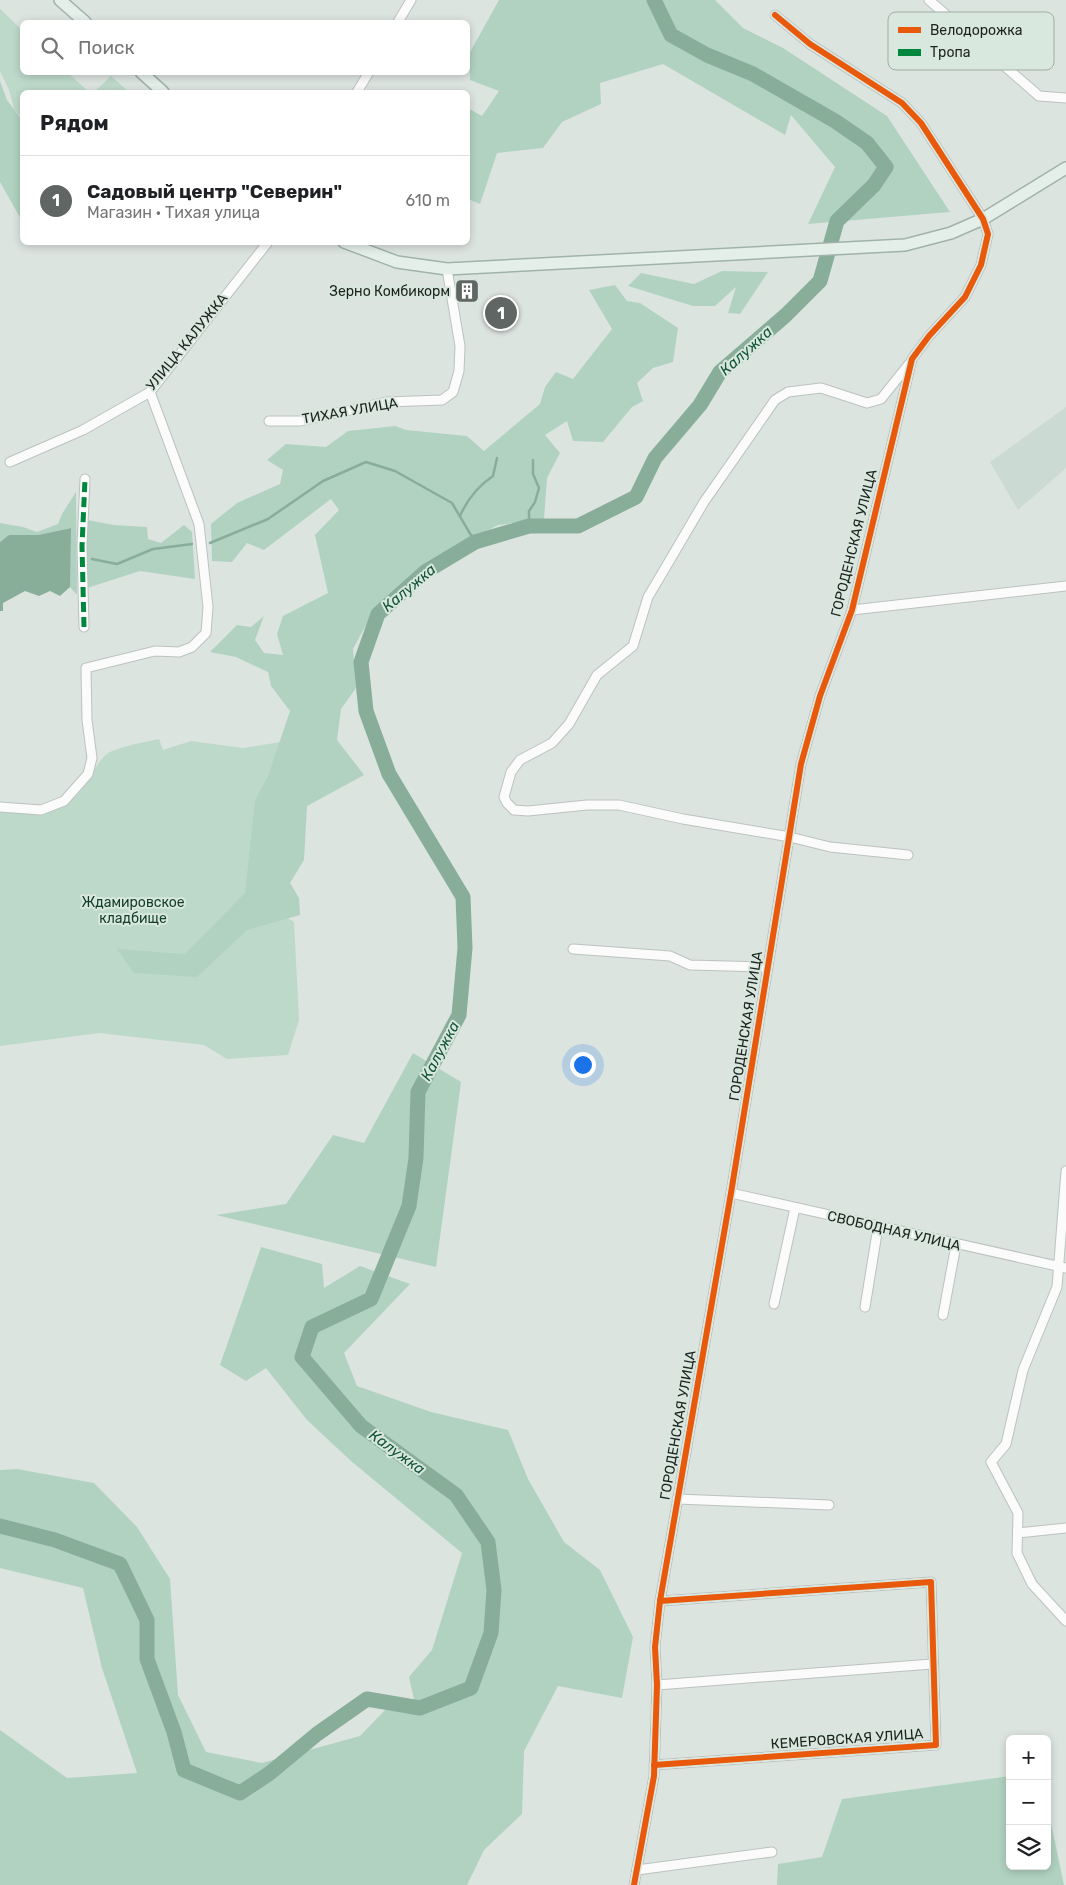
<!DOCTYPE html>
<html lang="ru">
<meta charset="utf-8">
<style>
:root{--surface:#fff;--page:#f6f6f6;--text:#202124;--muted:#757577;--line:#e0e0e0;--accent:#606663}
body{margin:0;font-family:Rubik,sans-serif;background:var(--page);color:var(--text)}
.controls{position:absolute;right:15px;bottom:15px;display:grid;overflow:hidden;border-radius:8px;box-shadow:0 2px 8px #0003}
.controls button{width:45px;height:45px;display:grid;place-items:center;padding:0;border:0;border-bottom:1px solid var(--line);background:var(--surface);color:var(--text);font:25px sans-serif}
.you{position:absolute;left:582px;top:1064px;width:18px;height:18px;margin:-12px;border:4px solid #fff;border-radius:50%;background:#1a73e8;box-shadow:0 0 0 8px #1a73e833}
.badge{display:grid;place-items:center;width:32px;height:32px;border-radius:50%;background:var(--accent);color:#fff;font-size:16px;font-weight:700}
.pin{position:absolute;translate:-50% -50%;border:2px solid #fff;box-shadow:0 1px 5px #0006}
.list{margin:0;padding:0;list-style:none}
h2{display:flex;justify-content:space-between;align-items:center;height:65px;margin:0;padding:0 20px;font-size:21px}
h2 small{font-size:16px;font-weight:400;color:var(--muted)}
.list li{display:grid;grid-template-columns:32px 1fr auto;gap:15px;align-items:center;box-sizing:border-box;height:90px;padding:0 20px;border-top:1px solid var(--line)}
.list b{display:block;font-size:19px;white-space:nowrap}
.list p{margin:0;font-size:16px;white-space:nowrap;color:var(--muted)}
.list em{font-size:16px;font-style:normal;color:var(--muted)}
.icon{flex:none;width:28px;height:28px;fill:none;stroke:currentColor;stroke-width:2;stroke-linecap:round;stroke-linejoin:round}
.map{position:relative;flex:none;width:1066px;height:1885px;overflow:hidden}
.search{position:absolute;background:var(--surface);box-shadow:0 2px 8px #0003;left:20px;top:20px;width:450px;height:55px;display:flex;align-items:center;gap:12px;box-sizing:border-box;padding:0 18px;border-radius:8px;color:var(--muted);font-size:19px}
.panel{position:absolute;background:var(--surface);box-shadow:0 2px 8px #0003;left:20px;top:90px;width:450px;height:155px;border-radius:8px}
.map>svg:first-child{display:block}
</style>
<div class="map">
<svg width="1066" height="1885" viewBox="0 0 1066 1885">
<rect width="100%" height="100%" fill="#dce4e0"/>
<polygon fill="#cbdad2" points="1066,407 1066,468 1018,510 990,462"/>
<g fill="#bdd9ca">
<polygon points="0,9 22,30 22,72 68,73 89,92 22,92 22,118 14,109 9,90 0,71"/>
<polygon points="111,76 129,92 94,92"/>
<path d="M159,739L163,750L191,741L243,748L281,742L259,899L294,922L299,1020L288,1055L227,1059L204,1045L99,1033L0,1046V812C34,813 60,818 83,788C92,776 96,763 107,754C116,747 146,742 159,739Z"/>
</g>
<g fill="#b1d2c1">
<polygon points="499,0 715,0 743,28 783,48 887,116 950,212 808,224 835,167 791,115 785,135 663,64 600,83 601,104 562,122 543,148 497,153 480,204 468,199 468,108 482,116 499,91 470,80 469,54"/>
<polygon points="0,81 7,100 22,120 22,221 0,182"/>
<polygon points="722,271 768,272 740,314 728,313 736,287 715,306 693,306 628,286 641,273 694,284"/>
<polygon points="615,285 627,301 640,303 678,328 673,362 653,368 637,383 643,401 632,407 603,442 573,441 567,421 545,435 560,453 547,478 544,519 498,525 440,556 374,610 353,649 356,688 341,709 337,740 364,775 307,806 304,860 290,883 299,898 300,915 247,930 197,977 134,973 117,949 185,954 245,893 255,800 268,776 290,711 271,686 268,672 236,657 210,652 237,625 251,627 264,616 255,640 264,653 283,655 277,634 283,616 328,593 315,535 339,510 331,499 264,550 247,543 232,562 212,561 211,524 237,503 280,484 283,470 267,460 286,444 326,447 348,431 395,426 406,430 467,436 484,451 540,404 545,387 556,372 573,379 612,329 589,290"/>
<polygon points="76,492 77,595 70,587 70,528 38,535 9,535 0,542 0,523 23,527 37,532 58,524 62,514"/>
<polygon points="87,520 114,525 147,527 148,539 161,543 184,525 192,532 195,579 140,571 87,588"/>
<polygon points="413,1053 461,1082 436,1267 216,1215 286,1204 333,1135 364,1143"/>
<polygon points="261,1247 322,1264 324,1288 360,1266 410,1284 344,1353 357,1386 431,1412 508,1430 528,1479 564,1542 600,1570 633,1637 622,1698 558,1686 524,1751 522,1814 484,1850 467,1885 0,1885 0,1730 67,1778 137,1773 102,1668 83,1588 0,1568 0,1470 17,1469 94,1483 137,1527 170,1579 178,1695 206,1752 262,1763 360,1736 385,1710 417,1713 409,1677 432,1650 462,1553 351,1461 307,1420 266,1368 246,1381 220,1365"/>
<polygon points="1010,1776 1010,1866 1047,1866 1047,1804 1064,1885 777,1885 778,1864 822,1857 842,1799"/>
</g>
<polygon fill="#88ae9a" points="71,528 70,587 60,596 50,591 39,596 25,591 3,603 3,611 0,611 0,542 9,535 38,535"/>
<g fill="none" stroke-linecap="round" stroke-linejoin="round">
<g stroke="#88ae9a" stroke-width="2.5">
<path d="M460,516C467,500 478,486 493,476L497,458"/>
<polyline points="529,526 529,511 535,502 539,488 533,474 533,460"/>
<polyline points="210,543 268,519 323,481 366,462 395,471 452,503 475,542"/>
<polyline points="92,559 117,564 153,549 192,544"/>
</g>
<polyline stroke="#88ae9a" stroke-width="15" points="0,1526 55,1540 120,1564 147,1620 147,1659 174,1732 184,1770 240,1793 270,1773 317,1734 367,1699 420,1708 471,1688 491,1633 494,1590 488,1542 456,1495 361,1426 302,1357 312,1327 371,1299 409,1206 416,1158 418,1092 459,1015 465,948 463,897 389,774 366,711 361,662 378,614 425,572 475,542 529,526 578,526 636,497 655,458 700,405 720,372 786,315 820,281 837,221 874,185 886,167 867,143 835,121 753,74 707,55 671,35 654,0"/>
<defs>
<g id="minor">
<polyline points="929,0 1039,96 1066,98"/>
<polyline points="398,22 411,0"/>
<polyline points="357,92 369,72"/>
<polyline points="269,421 300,421 387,402 442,400 453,392 459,371 460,346 447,269"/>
<polyline points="10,462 83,430 150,392 268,242"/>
<polyline points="852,610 1066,586"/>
<polyline points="84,627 82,546 85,479"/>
<polyline points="0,807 41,810 64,801 88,774 92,758 87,720 86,668 155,651 179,652 192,647 206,633 208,607 199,524 150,392"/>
<polyline points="908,855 830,847 790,837 683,819 619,805 587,805 528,811 514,810 507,803 504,797 511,772 520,760 552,743 569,724 597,675 633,646 648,597 664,570 704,502 775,400 788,392 821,388 867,403 881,399 909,364"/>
<polyline points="573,949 670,956 690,965 768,967"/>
<polyline points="1066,1171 1057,1287 1023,1370 1006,1444 991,1462 1018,1513 1017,1553 1032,1584 1066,1621"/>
<polyline points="731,1193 1066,1268"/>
<polyline points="774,1304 795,1208"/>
<polyline points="865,1307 878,1227"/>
<polyline points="943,1315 956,1245"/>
<polyline points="677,1499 829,1505"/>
<polyline points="1018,1533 1066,1528"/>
<polyline points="657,1685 932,1664"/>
<polyline points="654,1765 936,1745 931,1582 660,1601"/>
<polyline points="637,1870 772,1852"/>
<polyline points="634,1885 654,1776 657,1685 655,1647 660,1601 731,1193 801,764 820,696 852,610 912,359 929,336 965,297 981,265 988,234 983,219 921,123 902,103 810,44 775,15"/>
</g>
<g id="major">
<polyline points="60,0 85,22"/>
<polyline points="141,72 163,92"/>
<polyline points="344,242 397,262 447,269 905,245 951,233 983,219 1066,168"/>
</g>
</defs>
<use href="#minor" stroke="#bcc2bf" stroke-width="11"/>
<use href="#major" stroke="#9fb3aa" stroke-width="14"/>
<use href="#minor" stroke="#fafbfa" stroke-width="9"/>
<use href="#major" stroke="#e5efea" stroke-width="11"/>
<polyline stroke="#00873e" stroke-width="5" stroke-dasharray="10 5" stroke-linecap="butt" points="84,627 82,546 85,479"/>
<defs>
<g id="cycleway">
<polyline points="654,1765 936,1745 931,1582 660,1601"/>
<polyline points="634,1885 654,1776 657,1685 655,1647 660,1601 731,1193 801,764 820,696 852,610 912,359 929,336 965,297 981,265 988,234 983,219 921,123 902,103 810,44 775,15"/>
</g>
</defs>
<use href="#cycleway" stroke="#d9e8df" stroke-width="9"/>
<use href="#cycleway" stroke="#e8590c" stroke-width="6"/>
</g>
<defs>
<symbol id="building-square" viewBox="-11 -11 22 22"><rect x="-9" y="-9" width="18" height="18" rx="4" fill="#606663" stroke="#d9e8df"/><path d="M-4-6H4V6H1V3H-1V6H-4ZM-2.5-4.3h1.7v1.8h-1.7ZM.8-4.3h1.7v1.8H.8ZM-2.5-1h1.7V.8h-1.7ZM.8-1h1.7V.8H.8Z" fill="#fff"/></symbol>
</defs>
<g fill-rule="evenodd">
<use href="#building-square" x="453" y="277" width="28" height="28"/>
</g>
<g text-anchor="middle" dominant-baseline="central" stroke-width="4" stroke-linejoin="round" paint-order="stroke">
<g font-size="14" fill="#1d221f" stroke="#d9e8df" text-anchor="end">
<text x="450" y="291">Зерно Комбикорм</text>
</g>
<g font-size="14" fill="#1d221f" stroke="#d9e8df">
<text transform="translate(187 342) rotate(-51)">УЛИЦА КАЛУЖКА</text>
<text transform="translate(350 411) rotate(-10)">ТИХАЯ УЛИЦА</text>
<text transform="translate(854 543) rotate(-76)">ГОРОДЕНСКАЯ УЛИЦА</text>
<text transform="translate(746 1026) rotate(-81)">ГОРОДЕНСКАЯ УЛИЦА</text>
<text transform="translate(894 1231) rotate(13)">СВОБОДНАЯ УЛИЦА</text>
<text transform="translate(678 1425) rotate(-80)">ГОРОДЕНСКАЯ УЛИЦА</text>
<text transform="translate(847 1739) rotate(-4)">КЕМЕРОВСКАЯ УЛИЦА</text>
</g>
<g font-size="14" fill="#123d2a" stroke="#d9e8df">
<text x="133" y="902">Ждамировское<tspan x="133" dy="16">кладбище</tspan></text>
</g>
<g font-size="15" font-style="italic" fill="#145439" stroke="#d9e8df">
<text transform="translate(746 351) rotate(-42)">Калужка</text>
<text transform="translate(409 588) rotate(-40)">Калужка</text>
<text transform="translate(440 1051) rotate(-62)">Калужка</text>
<text transform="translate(397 1452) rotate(36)">Калужка</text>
</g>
</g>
<rect x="888" y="12" width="166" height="58" rx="8" fill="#d9e8df" stroke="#a1ada5" stroke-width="1"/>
<rect x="898" y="27" width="23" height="6" fill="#e8590c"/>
<rect x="898" y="49" width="23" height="7" fill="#00873e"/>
<g font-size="14" fill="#1d221f">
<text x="930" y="35">Велодорожка</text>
<text x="930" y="57">Тропа</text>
</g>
</svg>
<div class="controls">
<button>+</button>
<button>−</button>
<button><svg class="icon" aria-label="layers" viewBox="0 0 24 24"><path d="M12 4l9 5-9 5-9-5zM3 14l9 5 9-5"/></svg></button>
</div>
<div class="you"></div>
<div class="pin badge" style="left:501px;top:313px">1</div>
<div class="search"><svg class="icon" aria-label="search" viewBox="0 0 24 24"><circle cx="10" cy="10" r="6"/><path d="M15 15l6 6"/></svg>Поиск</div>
<section class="panel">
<h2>Рядом<small></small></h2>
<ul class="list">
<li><span class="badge">1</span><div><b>Садовый центр &quot;Северин&quot;</b><p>Магазин · Тихая улица</p></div><em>610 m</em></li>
</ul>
</section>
</div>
